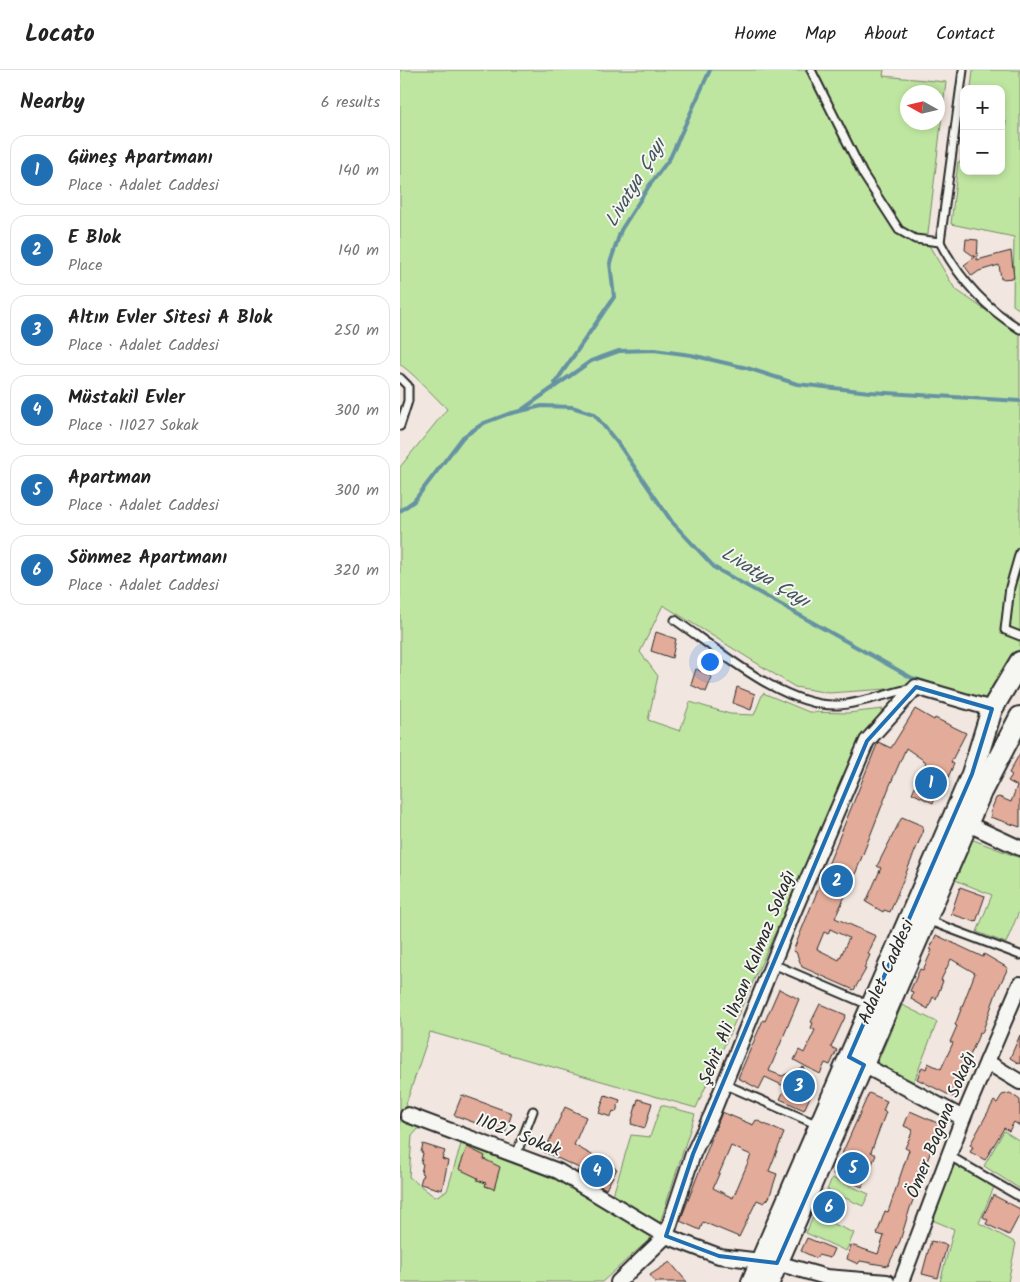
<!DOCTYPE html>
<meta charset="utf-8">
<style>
:root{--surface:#fff;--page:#f6f6f6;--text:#222;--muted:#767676;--line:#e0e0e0;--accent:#1f6fb2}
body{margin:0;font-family:Kalam,sans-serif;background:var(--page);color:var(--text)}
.controls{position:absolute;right:15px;top:15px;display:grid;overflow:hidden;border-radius:10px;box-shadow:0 2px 8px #0003}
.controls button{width:45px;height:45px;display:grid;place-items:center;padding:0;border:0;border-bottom:1px solid var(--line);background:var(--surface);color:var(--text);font:25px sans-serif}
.compass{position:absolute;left:500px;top:15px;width:45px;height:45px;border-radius:50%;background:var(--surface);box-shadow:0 2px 8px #0003;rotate:278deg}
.you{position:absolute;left:309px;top:591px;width:18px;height:18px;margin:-12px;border:4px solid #fff;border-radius:50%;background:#1a73e8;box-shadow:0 0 0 8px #1a73e833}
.badge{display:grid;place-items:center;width:32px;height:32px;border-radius:50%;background:var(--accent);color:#fff;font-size:16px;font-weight:700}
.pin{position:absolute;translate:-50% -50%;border:2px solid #fff;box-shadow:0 1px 5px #0006}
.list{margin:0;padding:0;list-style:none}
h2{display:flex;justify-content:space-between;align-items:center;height:65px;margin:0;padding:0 20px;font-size:21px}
h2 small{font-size:16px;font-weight:400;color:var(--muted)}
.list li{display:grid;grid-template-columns:32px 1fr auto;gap:15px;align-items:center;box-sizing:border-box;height:70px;margin:0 10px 10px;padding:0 10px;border:1px solid var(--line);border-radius:15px}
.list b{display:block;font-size:19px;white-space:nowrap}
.list p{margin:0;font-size:16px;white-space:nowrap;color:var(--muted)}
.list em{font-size:16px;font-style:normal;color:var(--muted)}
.map{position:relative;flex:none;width:620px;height:1212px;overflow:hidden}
header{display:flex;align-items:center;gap:30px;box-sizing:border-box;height:70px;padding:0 25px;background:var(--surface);border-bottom:1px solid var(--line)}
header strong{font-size:24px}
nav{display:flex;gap:28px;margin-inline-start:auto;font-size:18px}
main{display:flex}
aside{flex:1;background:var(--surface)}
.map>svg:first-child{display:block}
</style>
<header>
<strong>Locato</strong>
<nav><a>Home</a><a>Map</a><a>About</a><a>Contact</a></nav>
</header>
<main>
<aside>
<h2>Nearby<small>6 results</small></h2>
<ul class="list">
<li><span class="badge">1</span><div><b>Güneş Apartmanı</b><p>Place · Adalet Caddesi</p></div><em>140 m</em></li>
<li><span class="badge">2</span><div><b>E Blok</b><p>Place</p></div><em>140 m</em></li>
<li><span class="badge">3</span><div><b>Altın Evler Sitesi A Blok</b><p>Place · Adalet Caddesi</p></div><em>250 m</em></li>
<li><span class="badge">4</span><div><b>Müstakil Evler</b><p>Place · 11027 Sokak</p></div><em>300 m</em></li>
<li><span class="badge">5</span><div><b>Apartman</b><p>Place · Adalet Caddesi</p></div><em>300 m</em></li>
<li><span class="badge">6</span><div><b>Sönmez Apartmanı</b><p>Place · Adalet Caddesi</p></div><em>320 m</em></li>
</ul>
</aside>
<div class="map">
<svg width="620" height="1212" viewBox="0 0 620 1212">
<rect width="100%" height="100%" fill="#f2e7e0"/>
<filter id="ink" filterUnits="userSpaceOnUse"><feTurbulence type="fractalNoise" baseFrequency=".02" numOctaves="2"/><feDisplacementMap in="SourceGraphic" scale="10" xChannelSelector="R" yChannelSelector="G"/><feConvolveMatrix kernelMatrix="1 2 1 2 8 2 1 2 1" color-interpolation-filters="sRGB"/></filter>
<g filter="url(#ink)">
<g fill="#bfe6a1" stroke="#758866" fill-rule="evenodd">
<path d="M0,0H484L483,6L546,12L527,172L555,219L620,264V592L592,639L516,617L429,623L395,617L263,535L240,582L258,606L248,650L280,661L290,632L330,644L354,645L363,623L409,642L448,643L483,639L460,675L296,1038L30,962L3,1043L2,1051L19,1058L12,1066L9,1107L35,1127L47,1121L61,1074L157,1110L253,1166L202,1212H0V397L47,339C39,331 6,296 0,295ZM508,22H538V52H508Z"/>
<polygon points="573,0 620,0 620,240 613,235 614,167 551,154 558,92 564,92 564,101 601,101 606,51 601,50 601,19 571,19"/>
<polygon points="571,769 620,788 620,839 606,873 577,862 592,825 555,810"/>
<polygon points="502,935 537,952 511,1019 475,998"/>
<polygon points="261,1035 295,1044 260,1153 213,1125 231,1065 250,1067"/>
<polygon points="604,1061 620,1071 620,1119 584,1096"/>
<polygon points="555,1093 594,1117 579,1153 616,1173 608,1212 540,1212 554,1159 532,1150 550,1099"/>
<polygon points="432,1108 469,1124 463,1136 427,1120"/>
<polygon points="414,1145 454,1163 446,1181 406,1163"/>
</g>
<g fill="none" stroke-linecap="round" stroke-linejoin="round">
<g stroke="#6693a1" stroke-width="4">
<polyline points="155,313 214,227 210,193 221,160 249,116 270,88 310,0"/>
<polyline points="123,339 191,291 219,281 254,280 291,285 347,298 397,314 470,322 620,331"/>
<polyline points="0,441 14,431 63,367 84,353 108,344 142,336 172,337 194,344 220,376 272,452 315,498 512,608 541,617"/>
</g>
</g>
<g fill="#e3ab99" stroke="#2b2b2b" fill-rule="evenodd">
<polygon points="566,169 578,170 577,190 611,181 614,208 601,209 599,195 579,201 572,206 564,195 575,187 565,180"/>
<polygon points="256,562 276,569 272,588 251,581"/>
<polygon points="296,599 312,607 306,622 291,615"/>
<polygon points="337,617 355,624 351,640 333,633"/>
<path d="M515,639L534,650L535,648L566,663L551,692L554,694L540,725L538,724L533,733L512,723L526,692L506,678L490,715L456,802L435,848L476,866L468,884L470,885L464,898L466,899L454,920L402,897L396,882L393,881L478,672L491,678ZM430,859L449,868L439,890L417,879L424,862L428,864Z"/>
<polygon points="620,683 620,757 590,747 592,744 590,743 596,728 599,727 611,732 617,716 608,711 612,705 609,703"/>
<polygon points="502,747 523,756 522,764 490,842 484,840 483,842 466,832 481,798 477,796"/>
<polygon points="560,817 585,826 576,852 551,844"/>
<polygon points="536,865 583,887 584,884 608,898 597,921 582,963 580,962 569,988 556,1026 554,1024 553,1027 517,1009 522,997 526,999 528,993 541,999 553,973 550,972 557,956 555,955 575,903 551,889 541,910 543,911 536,929 533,927 528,939 511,929 513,922 510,921 520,899 523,900 532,880 530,879"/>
<polygon points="379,919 399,929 369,1001 382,1006 403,997 414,1018 404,1040 380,1029 386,1017 365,1007 359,1019 338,1008 363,950 365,951"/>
<polygon points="420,934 446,945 431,977 437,980 430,995 425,993 420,1004 394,990 399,980 404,983 415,960 411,958 413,953 411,952"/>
<polygon points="620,965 620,994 610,988"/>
<polygon points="469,1023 487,1031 483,1041 486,1042 471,1082 476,1085 462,1117 433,1104"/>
<polygon points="610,1023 620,1030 620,1056 614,1052 609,1061 604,1058 585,1090 570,1082 573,1077 570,1075 594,1031 597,1033 602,1025"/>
<polygon points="62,1025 112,1043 105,1064 54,1045"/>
<polygon points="205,1025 220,1030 216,1042 213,1041 211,1047 199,1043"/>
<polygon points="238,1029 252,1033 245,1058 231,1054"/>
<polygon points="165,1037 186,1047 174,1075 217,1099 206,1119 177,1102 179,1098 144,1082"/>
<polygon points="510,1041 542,1055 540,1062 537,1070 535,1070 520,1110 523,1111 517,1126 515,1125 510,1138 500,1171 488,1196 460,1191 458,1194 447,1189 451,1175 478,1184 484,1166 477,1164 485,1141 488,1142 509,1080 505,1078 513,1060 504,1056"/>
<path d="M322,1042L353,1055L356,1050L384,1063L369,1101L377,1104L369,1128L364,1133L357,1130L339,1167L303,1152L300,1160L280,1151ZM331,1076L351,1085L333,1128L313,1118Z"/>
<polygon points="23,1074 45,1081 42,1089 48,1091 42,1120 20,1114 23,1104 21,1103 23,1094 21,1093 23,1083 21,1082"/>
<polygon points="67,1077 85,1086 84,1089 100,1097 94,1119 85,1116 86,1113 77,1110 78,1108 59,1099"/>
<polygon points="427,1122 441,1128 432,1151 417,1145 416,1141 424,1124"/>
<polygon points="593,1125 620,1139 620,1144 609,1165 586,1154 588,1150 583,1147"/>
<polygon points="407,1168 434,1179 430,1188 418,1185 416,1188 401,1181"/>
<polygon points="531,1171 547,1175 538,1208 522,1204"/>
<polygon points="270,1192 287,1212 255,1212 250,1205"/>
</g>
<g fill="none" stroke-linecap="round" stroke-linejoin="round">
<defs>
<g id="lane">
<polyline points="411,0 463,104 499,160 515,169 540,172"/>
<polyline points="540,172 563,0"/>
<path d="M540,172C559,209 584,237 620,259"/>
<polyline points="0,308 8,316 8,331 0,356"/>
<polyline points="620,482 610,517 605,560 620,566"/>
<path d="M275,550C319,580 384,638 439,635C458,634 493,622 513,618"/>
<polyline points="527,850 620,885"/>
<polyline points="373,894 471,936"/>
<polyline points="324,1014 418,1055"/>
<polyline points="116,1085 133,1041"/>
<polyline points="548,1085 620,1127"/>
</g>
<g id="street">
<polyline points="568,754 620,778"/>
<polyline points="456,991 563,1048"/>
<polyline points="587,992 620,1012"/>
<polyline points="8,1045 158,1101 266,1166 319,1186 377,1193 426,1207 487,1212"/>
<polyline points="218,1212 266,1166 293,1084 312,1044 393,843 467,671 516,617 592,639"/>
<polyline points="501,1212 563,1048 620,914"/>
</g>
<g id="secondary">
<polyline points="352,1212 572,704 592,639 620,592"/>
<polyline points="369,1212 581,722 620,647"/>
</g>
</defs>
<use href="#lane" stroke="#2b2b2b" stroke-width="11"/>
<use href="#street" stroke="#2b2b2b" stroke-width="18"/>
<use href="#secondary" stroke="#2b2b2b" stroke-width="24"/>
<use href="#lane" stroke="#f6f6f2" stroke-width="7"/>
<use href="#street" stroke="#f6f6f2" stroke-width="14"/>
<use href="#secondary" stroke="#f6f6f2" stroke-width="20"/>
</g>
</g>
<path fill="none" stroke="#1f6fb2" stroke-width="4" stroke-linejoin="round" d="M516,617L592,639L572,704L449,987L464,995L377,1193L319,1186L266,1166L293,1084L467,671Z"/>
<g text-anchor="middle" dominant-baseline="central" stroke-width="4" stroke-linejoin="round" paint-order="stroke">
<g font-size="18" fill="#2b2b2b" stroke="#f6f6f2">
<text transform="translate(487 902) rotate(-66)">Adalet Caddesi</text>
<text transform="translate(348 908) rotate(-68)">Şehit Ali İhsan Kalmaz Sokağı</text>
<text transform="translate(542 1055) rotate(-68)">Ömer Bagana Sokağı</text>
<text transform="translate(118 1066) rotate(21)">11027 Sokak</text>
</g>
<g font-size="19" font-style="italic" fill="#44565c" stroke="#f6f6f2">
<text transform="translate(236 113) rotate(-59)">Livatya Çayı</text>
<text transform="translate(365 508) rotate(31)">Livatya Çayı</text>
</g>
</g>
</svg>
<div class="controls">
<button>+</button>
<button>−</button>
</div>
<svg class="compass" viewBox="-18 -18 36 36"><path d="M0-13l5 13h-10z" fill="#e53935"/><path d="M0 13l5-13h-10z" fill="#767676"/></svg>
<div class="you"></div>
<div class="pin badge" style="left:531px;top:713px">1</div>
<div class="pin badge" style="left:437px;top:811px">2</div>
<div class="pin badge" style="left:399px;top:1016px">3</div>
<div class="pin badge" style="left:197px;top:1101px">4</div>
<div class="pin badge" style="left:453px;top:1098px">5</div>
<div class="pin badge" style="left:429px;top:1137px">6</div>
</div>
</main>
